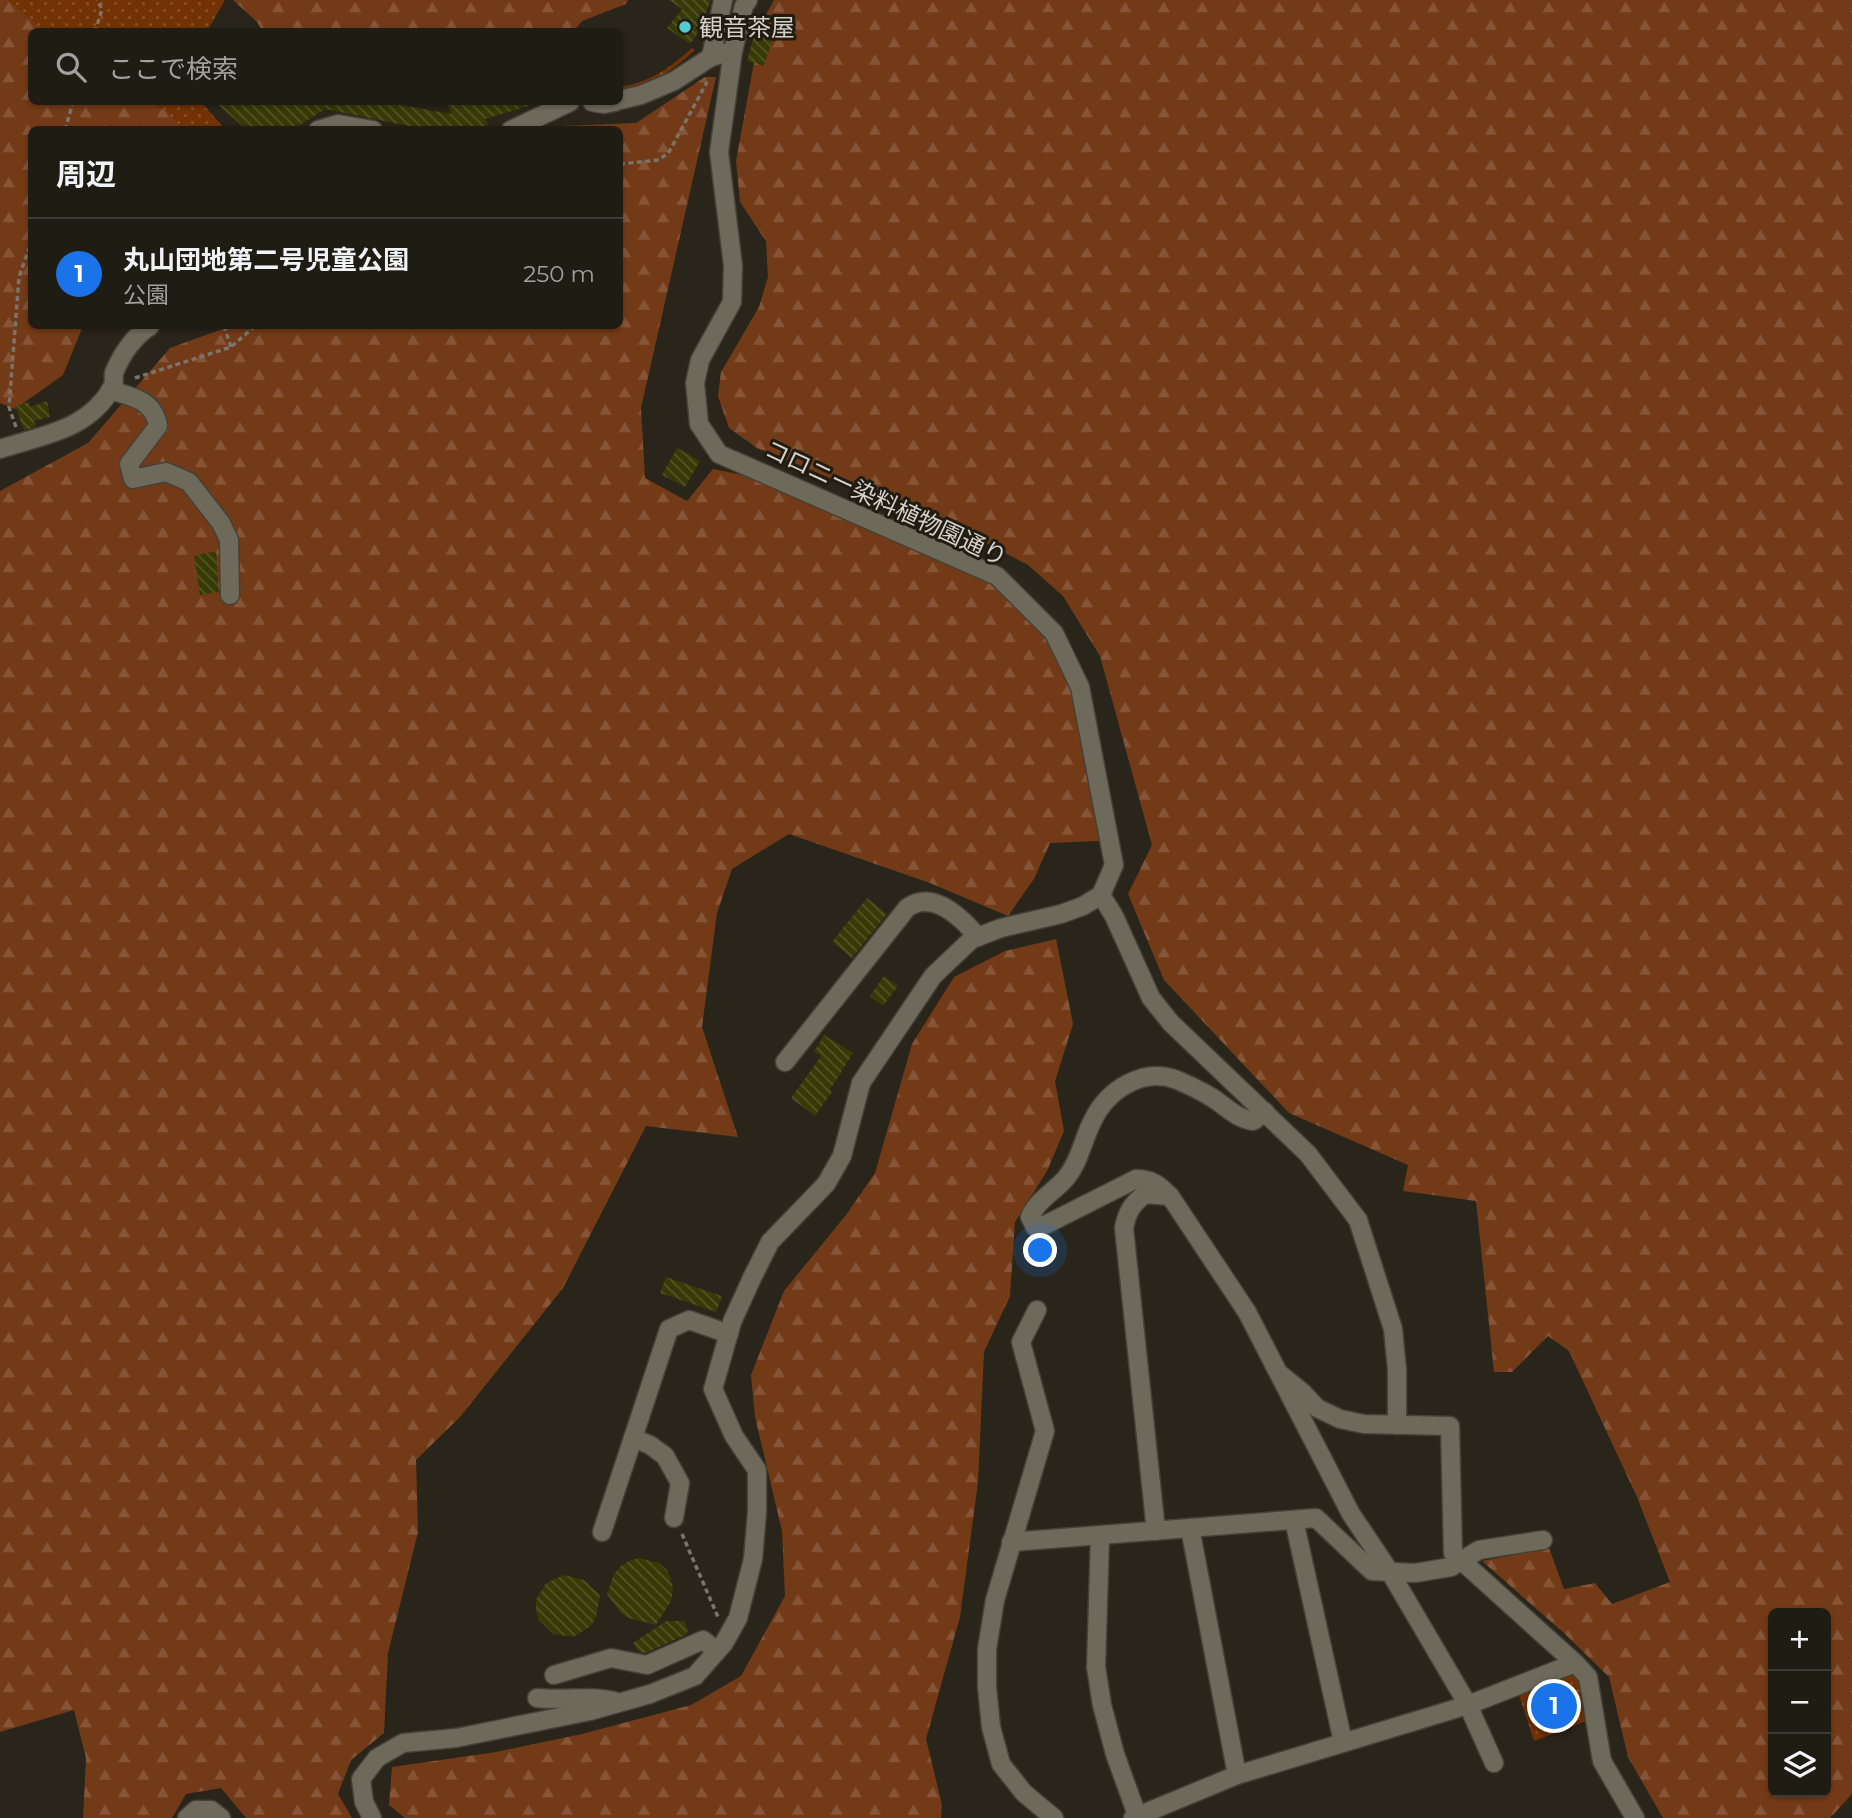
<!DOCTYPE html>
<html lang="ja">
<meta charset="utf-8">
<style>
:root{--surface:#1f1c14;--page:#27251d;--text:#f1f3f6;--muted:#a1a1a0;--line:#3c3a34;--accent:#1a73e8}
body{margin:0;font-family:Montserrat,"Noto Sans JP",sans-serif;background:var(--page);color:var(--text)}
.controls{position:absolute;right:21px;bottom:21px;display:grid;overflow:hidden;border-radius:10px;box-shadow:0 2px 5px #0004}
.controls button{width:63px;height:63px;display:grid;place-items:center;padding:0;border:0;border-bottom:2px solid var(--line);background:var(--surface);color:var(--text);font:35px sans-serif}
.you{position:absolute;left:1041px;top:1251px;width:24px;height:24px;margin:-18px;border:5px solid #fff;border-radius:50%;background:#1a73e8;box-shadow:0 0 0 10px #1a73e833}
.badge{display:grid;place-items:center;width:46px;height:46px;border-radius:50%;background:var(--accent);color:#fff;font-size:23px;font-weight:700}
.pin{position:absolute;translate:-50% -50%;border:4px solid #fff;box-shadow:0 2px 7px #0006}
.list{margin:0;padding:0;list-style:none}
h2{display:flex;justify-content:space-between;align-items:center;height:91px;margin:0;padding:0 28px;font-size:30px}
h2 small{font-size:23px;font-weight:400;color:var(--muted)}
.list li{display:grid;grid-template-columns:46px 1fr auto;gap:21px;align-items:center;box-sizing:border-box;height:112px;padding:0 28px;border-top:2px solid var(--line)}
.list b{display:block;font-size:26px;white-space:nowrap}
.list p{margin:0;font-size:23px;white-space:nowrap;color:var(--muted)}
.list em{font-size:23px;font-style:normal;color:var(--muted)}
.icon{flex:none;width:38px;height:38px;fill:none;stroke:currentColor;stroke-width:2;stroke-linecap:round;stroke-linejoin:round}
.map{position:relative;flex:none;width:1852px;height:1818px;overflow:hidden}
.search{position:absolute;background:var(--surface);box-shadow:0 2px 5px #0004;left:28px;top:28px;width:595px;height:77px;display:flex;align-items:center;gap:18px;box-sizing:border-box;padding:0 24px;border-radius:10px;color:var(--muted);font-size:26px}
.panel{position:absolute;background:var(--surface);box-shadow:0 2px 5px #0004;left:28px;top:126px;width:595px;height:203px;border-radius:10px}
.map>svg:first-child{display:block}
</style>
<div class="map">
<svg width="1852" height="1818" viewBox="0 0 1852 1818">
<defs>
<pattern id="green-dots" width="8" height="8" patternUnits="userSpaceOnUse" patternTransform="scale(1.75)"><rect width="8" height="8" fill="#733204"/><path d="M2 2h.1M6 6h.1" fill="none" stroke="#864f27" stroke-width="1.8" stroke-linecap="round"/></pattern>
<pattern id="forest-firs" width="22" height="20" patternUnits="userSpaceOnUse" patternTransform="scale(1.75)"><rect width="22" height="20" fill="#733a17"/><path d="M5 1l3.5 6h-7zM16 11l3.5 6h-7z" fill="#865537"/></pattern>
<pattern id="building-back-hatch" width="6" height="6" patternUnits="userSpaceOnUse" patternTransform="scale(1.75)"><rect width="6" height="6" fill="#373a05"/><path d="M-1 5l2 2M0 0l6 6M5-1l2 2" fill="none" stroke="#535528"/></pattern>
</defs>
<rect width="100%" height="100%" fill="#29251a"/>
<g fill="url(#green-dots)">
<polygon points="0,0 225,0 207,31 32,32 32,102 201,102 225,129 32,130 32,326 0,387"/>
<path d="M692,48L695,50C674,69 650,88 620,91V87C649,83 671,67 692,48Z"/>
<polygon points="1568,1674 1580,1678 1589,1720 1534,1741 1518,1692"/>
</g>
<g fill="url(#forest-firs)" fill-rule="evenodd">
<polygon points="0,0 8,0 44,31 32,32 32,102 148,102 167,112 182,129 32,130 32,326 83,326 63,375 15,409 0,403"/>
<polygon points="233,0 628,0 626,4 582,21 574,31 263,32 257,22"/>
<path d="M774,0H1852V1794L1830,1818H1663L1628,1757L1609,1677L1565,1634L1482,1561L1549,1548L1564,1589L1595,1583L1612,1604L1670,1582L1637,1497L1569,1351L1548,1336L1512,1372H1494L1476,1201L1403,1191L1408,1165L1289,1113L1164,980L1128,894L1152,845L1100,656L1063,596L1028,565L978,539L757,448L729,428L718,396L721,372L759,307L768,277L766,241L740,202L736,161L761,24ZM1773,1613H1826V1792H1773Z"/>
<polygon points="705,77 716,77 641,408 645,478 687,501 713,469 752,477 1001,581 1044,624 1092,725 1099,841 1050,843 1034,879 1008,916 930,883 789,834 732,869 717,913 702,1027 738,1137 646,1126 563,1288 460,1417 416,1460 418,1532 388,1653 384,1733 351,1760 338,1794 352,1818 246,1818 221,1788 186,1794 172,1818 83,1818 86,1758 74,1710 0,1732 0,491 88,443 170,348 231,326 620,326 620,130 550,129 560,126 636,123"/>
<polygon points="1056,939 1073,1024 1055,1081 1064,1131 1047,1171 1015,1222 1010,1296 984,1352 978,1482 960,1617 926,1739 942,1805 941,1818 405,1818 389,1805 392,1767 496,1752 582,1734 691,1705 741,1676 785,1596 782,1531 755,1417 751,1375 784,1291 846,1215 875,1173 912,1044 954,977 1005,951"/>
</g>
<g fill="url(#building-back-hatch)">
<polygon points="669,0 711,0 701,24 703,25 690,44 667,28 682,9"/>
<polygon points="758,21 773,25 770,39 772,41 764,66 747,61"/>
<polygon points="215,102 241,102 246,106 253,102 396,102 396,104 451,114 448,104 457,102 531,102 532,105 485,119 488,125 473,130 413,130 414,127 325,109 292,130 247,130"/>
<polygon points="47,401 50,417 34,421 36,427 24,430 15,406 29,402 30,407"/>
<polygon points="677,448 700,461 685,487 662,475"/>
<polygon points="216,551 219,592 200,595 194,556"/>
<polygon points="867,898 887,914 852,958 832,942"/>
<polygon points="884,976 898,986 883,1006 870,996"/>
<polygon points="824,1035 853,1053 830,1090 832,1092 815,1116 791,1098 821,1056 814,1052"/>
<polygon points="666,1277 722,1296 716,1312 660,1293"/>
<polygon points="639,1558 659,1563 667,1570 671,1580 673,1590 671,1601 656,1625 628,1618 620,1612 607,1594 614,1574 621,1566 629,1561"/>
<polygon points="564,1575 584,1580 600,1595 596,1617 591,1626 573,1637 553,1634 539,1620 536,1611 536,1600 546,1583"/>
<polygon points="666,1621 685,1621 688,1631 685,1635 646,1653 639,1652 633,1643"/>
</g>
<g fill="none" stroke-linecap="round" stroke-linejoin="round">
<defs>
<g id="minor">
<polyline points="711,57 723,0"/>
<polyline points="620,100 641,95 674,81 711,57 733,51"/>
<polyline points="592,102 604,104 615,102"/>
<polyline points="318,130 338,124 373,130"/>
<polyline points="511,130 570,102"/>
<path d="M110,390C132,397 154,400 158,426L129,464L133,479L166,472L189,482L221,523L229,540L230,595"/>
<path d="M0,449C42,435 87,431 112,388C115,384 113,378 114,373C121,355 134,336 150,326"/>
<polyline points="1101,895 1114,916 1151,998 1171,1023 1308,1154 1358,1220 1393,1329 1397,1370 1397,1425"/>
<path d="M785,1062L907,908C933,889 962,918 978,937"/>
<path d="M1265,1112L1253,1121C1235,1118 1226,1106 1211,1097C1201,1091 1189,1085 1177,1080C1144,1067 1108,1089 1093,1120C1083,1139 1080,1161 1066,1178C1054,1192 1036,1201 1030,1217L1035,1227L1047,1224L1136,1179C1152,1179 1159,1185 1170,1196L1247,1312L1351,1514L1390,1572L1468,1705L1494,1763"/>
<polyline points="1037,1310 1021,1342 1045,1431 995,1600 987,1649 987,1687 991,1727 1001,1764 1024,1793 1054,1818"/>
<polyline points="1281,1375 1302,1392 1317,1408 1340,1419 1364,1424 1450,1426 1453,1553 1575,1663 1588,1677 1602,1761 1635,1818"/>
<polyline points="633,1438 650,1445 665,1456 680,1483 674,1518"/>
<polyline points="1294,1520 1343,1742"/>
<polyline points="1190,1528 1237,1775"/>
<path d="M1156,1531L1124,1228C1127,1212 1132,1204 1145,1194L1170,1196"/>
<polyline points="602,1532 669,1329 689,1320 729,1334"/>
<polyline points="1100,1536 1096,1667 1102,1705 1115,1754 1137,1815"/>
<polyline points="1011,1542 1316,1518 1372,1571 1415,1573 1451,1567 1479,1550 1543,1540"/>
<polyline points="554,1675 611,1658 647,1665 703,1640 717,1651"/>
<path d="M537,1698C563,1701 589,1695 614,1701"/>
<polyline points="187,1818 196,1810 211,1810 221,1818"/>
<polyline points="372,1818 364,1802 361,1779 377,1758 403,1743 456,1738 590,1711 650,1694 695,1676 724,1643 738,1618 753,1559 757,1512 757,1470 734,1436 713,1389 732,1322 752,1278 770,1242 826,1184 842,1156 861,1083 933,976 972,939 1001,928 1061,914 1083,906 1101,895 1114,865 1080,687 1054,633 997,576 719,454 699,424 695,383 700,360 732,302 733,266 719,152 733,51 744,6 748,0"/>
<polyline points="1133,1818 1237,1775 1468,1705 1575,1663"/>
</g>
</defs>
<use href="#minor" stroke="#444138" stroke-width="21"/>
<g stroke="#79756c" stroke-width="3.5" stroke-dasharray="5 3.5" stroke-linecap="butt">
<polyline points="95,32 102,9 97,0"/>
<polyline points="65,130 73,102"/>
<polyline points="620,164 659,160 669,152 707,82"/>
<polyline points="224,326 231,347"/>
<polyline points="135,378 231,347 255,326"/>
<polyline points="16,427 9,407 19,277 32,240"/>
<polyline points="682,1534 718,1617"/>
</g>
<use href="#minor" stroke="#6d695b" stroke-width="18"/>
</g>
<circle fill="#51ccd1" stroke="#201c11" stroke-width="2.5" cx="685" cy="27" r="7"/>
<g text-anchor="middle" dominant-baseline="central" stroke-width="6" stroke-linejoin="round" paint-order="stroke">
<g font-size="24" fill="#d4d1ca" stroke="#201c11" text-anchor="start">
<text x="699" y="27">観音茶屋</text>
</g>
<g font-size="24" fill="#d4d1ca" stroke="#201c11">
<text transform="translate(886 503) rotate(25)">コロニー染料植物園通り</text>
</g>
</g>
</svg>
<div class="controls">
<button>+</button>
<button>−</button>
<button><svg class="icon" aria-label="layers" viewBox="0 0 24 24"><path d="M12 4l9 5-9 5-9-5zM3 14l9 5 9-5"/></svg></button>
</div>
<div class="you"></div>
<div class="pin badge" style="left:1554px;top:1706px">1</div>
<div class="search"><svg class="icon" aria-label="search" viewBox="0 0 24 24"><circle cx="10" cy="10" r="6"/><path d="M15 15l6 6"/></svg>ここで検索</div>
<section class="panel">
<h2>周辺<small></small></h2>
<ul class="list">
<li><span class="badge">1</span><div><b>丸山団地第二号児童公園</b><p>公園</p></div><em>250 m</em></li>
</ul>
</section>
</div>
